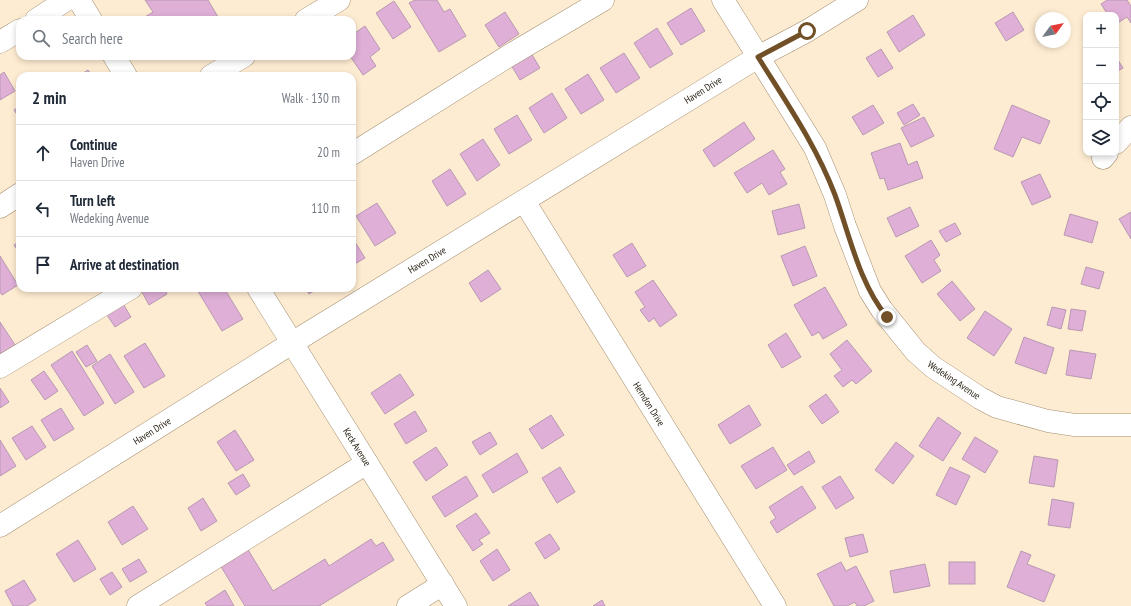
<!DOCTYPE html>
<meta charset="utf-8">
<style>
:root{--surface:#fff;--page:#f2f2f3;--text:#1f2937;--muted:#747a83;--line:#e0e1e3}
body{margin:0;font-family:"PT Sans Narrow",sans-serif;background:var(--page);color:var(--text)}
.controls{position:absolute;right:12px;top:12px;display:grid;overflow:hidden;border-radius:8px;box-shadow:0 2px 6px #0003}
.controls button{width:36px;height:36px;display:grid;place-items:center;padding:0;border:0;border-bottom:1px solid var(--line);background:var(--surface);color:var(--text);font:20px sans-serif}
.compass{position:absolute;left:1035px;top:12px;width:36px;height:36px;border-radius:50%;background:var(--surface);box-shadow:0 2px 6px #0003;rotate:57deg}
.stop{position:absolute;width:12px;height:12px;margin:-9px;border:3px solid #715027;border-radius:50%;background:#fff}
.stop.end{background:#715027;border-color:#fff;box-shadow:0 1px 4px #0008}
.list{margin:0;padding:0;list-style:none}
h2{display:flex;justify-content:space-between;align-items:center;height:52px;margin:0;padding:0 16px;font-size:17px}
h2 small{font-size:13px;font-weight:400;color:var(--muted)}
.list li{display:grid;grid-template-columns:26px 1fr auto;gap:12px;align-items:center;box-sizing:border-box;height:56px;padding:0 16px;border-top:1px solid var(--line)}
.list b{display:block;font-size:15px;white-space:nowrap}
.list p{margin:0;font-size:13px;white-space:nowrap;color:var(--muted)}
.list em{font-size:13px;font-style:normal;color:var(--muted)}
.icon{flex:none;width:22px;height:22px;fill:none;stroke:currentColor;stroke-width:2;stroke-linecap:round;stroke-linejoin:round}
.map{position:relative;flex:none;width:1131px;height:606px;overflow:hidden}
.search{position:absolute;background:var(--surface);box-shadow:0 2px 6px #0003;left:16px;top:16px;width:340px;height:44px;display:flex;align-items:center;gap:10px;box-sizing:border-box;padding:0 14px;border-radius:12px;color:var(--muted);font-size:15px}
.panel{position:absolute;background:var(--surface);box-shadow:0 2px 6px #0003;left:16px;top:72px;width:340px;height:220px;border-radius:12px}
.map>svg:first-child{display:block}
</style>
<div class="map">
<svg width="1131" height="606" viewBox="0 0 1131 606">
<rect width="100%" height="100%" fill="#feecd2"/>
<g fill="#dfafd7" stroke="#b899b2">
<polygon points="145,0 208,0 218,17 213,20 140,20 153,12"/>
<polygon points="415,0 437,0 444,12 450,9 466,36 439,52 409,3"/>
<polygon points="1107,0 1127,0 1131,6 1131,23 1127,17 1116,24 1116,15 1108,15 1101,4"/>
<polygon points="394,1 411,27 393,39 376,13"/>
<polygon points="691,8 705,31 681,45 667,23"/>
<polygon points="505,12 519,34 499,47 485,25"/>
<polygon points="1013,12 1024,30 1006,41 995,23"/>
<polygon points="913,15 925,35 899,52 887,32"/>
<polygon points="365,26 380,49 370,57 376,66 363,75 350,56 352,56 352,35"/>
<polygon points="657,28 673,54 650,68 634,43"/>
<polygon points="528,48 540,68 520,80 508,60"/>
<polygon points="881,49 893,68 878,77 866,58"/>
<polygon points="624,53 640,78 616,93 600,68"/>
<polygon points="1116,57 1123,68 1116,72"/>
<polygon points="88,70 92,76 79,76"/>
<polygon points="4,72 15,91 0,100 0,75"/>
<polygon points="588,74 604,100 581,114 565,89"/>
<polygon points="552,93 567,118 544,133 529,108"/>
<polygon points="913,104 920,115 904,125 897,113"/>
<polygon points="873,105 884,123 863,135 852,117"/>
<polygon points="1012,105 1050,121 1040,144 1022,137 1013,157 994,149"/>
<polygon points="20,106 20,119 14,110"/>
<polygon points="517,115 532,140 509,154 494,129"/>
<polygon points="924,117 934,136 911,147 901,128"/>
<polygon points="744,122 755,139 714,167 703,150"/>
<polygon points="483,139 500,165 477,181 460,154"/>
<polygon points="900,143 908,165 917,161 923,178 888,190 884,178 880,179 871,153"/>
<polygon points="773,150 785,169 780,172 787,184 769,195 762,183 747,193 734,173"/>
<polygon points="450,169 466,194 447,206 432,181"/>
<polygon points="1040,174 1051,197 1032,205 1021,182"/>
<polygon points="377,203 396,233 375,246 356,216"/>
<polygon points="799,204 805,228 778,235 772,211"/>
<polygon points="910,207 919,226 896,237 887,218"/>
<polygon points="1131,212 1131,239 1119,219"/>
<polygon points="1070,214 1098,222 1092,243 1064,235"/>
<polygon points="955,223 961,234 946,242 939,231"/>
<polygon points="931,240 940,255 934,260 941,271 922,283 905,256"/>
<polygon points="20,241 20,254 14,245"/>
<polygon points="355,242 365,258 353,265 352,263 352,244"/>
<polygon points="632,243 646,266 627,277 613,255"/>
<polygon points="805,246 817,276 793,286 781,256"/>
<polygon points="0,256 18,285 2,295 0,292"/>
<polygon points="1086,267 1104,272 1099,289 1081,284"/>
<polygon points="488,270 501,289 481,302 469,283"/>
<polygon points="653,280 677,315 660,327 654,318 649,322 640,310 645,307 635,292"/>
<polygon points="952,281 975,309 960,321 937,294"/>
<polygon points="825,287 847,325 823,339 819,332 812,336 794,305"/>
<polygon points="140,288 164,288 167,294 149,305"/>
<polygon points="196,288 224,288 243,319 222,331"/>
<polygon points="305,288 319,288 309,294"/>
<polygon points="122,302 131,317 115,327 105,312"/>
<polygon points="1052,307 1066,310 1061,329 1047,325"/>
<polygon points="1071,309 1086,311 1082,331 1068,329"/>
<polygon points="985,311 1012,329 994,356 967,338"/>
<polygon points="0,322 17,348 0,359"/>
<polygon points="786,333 801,357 782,368 768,345"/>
<polygon points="1024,337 1054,348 1046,374 1015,363"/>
<polygon points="847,340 872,371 856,384 852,380 843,387 834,376 842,370 830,354"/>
<polygon points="145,343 165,376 144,388 124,356"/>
<polygon points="87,345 97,361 86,367 76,352"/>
<polygon points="1070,350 1096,354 1091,379 1066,375"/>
<polygon points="72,351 104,403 84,416 51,365"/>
<polygon points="110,354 134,392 115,404 92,366"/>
<polygon points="44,371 58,391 45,400 31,380"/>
<polygon points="400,374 414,395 385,414 371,393"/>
<polygon points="0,388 9,402 0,408"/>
<polygon points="826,394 839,412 822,424 809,406"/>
<polygon points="749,405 761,425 730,444 718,425"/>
<polygon points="61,408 74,429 54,441 41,420"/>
<polygon points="415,411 427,431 406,444 394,424"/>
<polygon points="551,415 564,435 542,449 529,429"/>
<polygon points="938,417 961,433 943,461 919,446"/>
<polygon points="32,426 46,447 26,460 12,438"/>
<polygon points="235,430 254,460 236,471 217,442"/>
<polygon points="490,432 497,444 480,455 472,442"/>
<polygon points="975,437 998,451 985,473 962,459"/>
<polygon points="0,440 16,466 0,476"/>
<polygon points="896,442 914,456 893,484 875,470"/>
<polygon points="436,447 448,465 426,481 413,462"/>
<polygon points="773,447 787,470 756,489 741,466"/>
<polygon points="809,451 815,462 794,475 787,465"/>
<polygon points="517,453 528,472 493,493 482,475"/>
<polygon points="1034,456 1058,460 1054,487 1029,483"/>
<polygon points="560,467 575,492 557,503 542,478"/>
<polygon points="950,467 970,476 956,505 936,495"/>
<polygon points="243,474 250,486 236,495 228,483"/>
<polygon points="466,476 478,496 445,517 432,497"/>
<polygon points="840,476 854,498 836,509 822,487"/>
<polygon points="802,486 816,508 777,533 770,522 776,518 769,507"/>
<polygon points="203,498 217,521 201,531 188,508"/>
<polygon points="1052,499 1074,503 1070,528 1048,525"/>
<polygon points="133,506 148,529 122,545 108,522"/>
<polygon points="476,513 490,533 479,540 483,544 473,551 456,526"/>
<polygon points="550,534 560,549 545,559 535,543"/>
<polygon points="863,534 868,552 850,557 845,538"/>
<polygon points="371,539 376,546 383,542 394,560 319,606 245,606 220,565 247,548 273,591 325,559 329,566"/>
<polygon points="78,540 96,569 74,582 56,554"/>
<polygon points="497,549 510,570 493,581 480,561"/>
<polygon points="1021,551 1031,555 1027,564 1055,575 1044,602 1007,587"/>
<polygon points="139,559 147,572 130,582 122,569"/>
<polygon points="841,562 846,571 856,566 874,601 864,606 857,606 855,602 847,606 834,606 817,574"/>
<rect x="949" y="562" width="26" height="22"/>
<polygon points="925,564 930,586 894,593 890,571"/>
<polygon points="112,572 122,587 110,595 100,579"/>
<polygon points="24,580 36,600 27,606 13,606 5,591"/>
<polygon points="225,590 234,606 207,606 205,603"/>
<polygon points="530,592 539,606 508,606"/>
<polygon points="602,600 605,606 593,606"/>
</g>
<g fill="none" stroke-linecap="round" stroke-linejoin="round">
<defs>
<g id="minor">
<polyline points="79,0 91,20"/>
<polyline points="723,0 815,148 835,195 845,226 870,291 882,310 916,352 933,367 980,398 997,407 1048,421 1075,425 1131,425"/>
<polyline points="36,20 66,0"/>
<polyline points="306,20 339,0"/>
<polyline points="0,42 20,30"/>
<polyline points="114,56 126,76"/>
<polyline points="211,76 244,56"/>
<polyline points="1116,143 1131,127"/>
<polyline points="352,154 510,55 603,0"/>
<polyline points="1103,158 1107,153"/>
<polyline points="524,201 775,606"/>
<polyline points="0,207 20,194"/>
<polyline points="258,288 456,606"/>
<polyline points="0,367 131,288"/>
<polyline points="0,526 292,343 758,57 807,31 857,0"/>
<polyline points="138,606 367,463"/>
<polyline points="408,606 443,584"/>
</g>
</defs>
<use href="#minor" stroke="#a38f70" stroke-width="23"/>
<use href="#minor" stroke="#fff" stroke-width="22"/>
</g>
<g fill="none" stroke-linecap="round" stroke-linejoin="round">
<path stroke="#715027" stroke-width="5" d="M807,31L758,57C786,102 816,145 835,195C850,236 859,283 887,317"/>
</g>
<g text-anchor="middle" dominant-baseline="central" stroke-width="3.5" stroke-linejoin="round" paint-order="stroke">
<g font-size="10" fill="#2e2619" stroke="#fff">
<text transform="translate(703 90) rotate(-32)">Haven Drive</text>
<text transform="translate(427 260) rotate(-31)">Haven Drive</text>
<text transform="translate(954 380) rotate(34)">Wedeking Avenue</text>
<text transform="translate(649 404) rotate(58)">Herndon Drive</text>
<text transform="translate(152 431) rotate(-32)">Haven Drive</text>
<text transform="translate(357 447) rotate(58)">Keck Avenue</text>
</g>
</g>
</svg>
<div class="controls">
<button>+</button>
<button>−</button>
<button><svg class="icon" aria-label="locate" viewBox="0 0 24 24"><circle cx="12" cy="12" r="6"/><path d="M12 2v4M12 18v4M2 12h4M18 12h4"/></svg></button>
<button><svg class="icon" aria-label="layers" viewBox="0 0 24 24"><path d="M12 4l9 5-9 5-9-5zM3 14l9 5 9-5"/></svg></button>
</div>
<svg class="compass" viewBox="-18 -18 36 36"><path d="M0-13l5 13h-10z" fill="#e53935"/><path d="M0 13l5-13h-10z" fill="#747a83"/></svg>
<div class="stop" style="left:807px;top:31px"></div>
<div class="stop end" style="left:887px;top:317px"></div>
<div class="search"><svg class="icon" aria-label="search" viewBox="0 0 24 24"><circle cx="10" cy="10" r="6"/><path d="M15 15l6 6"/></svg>Search here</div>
<section class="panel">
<h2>2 min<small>Walk · 130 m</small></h2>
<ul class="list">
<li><svg class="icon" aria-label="ahead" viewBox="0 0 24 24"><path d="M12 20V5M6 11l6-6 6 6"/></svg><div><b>Continue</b><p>Haven Drive</p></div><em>20 m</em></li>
<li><svg class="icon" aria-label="left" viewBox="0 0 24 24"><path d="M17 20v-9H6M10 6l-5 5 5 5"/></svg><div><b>Turn left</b><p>Wedeking Avenue</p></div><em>110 m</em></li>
<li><svg class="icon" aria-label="arrive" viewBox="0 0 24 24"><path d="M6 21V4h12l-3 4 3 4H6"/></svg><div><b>Arrive at destination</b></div></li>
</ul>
</section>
</div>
